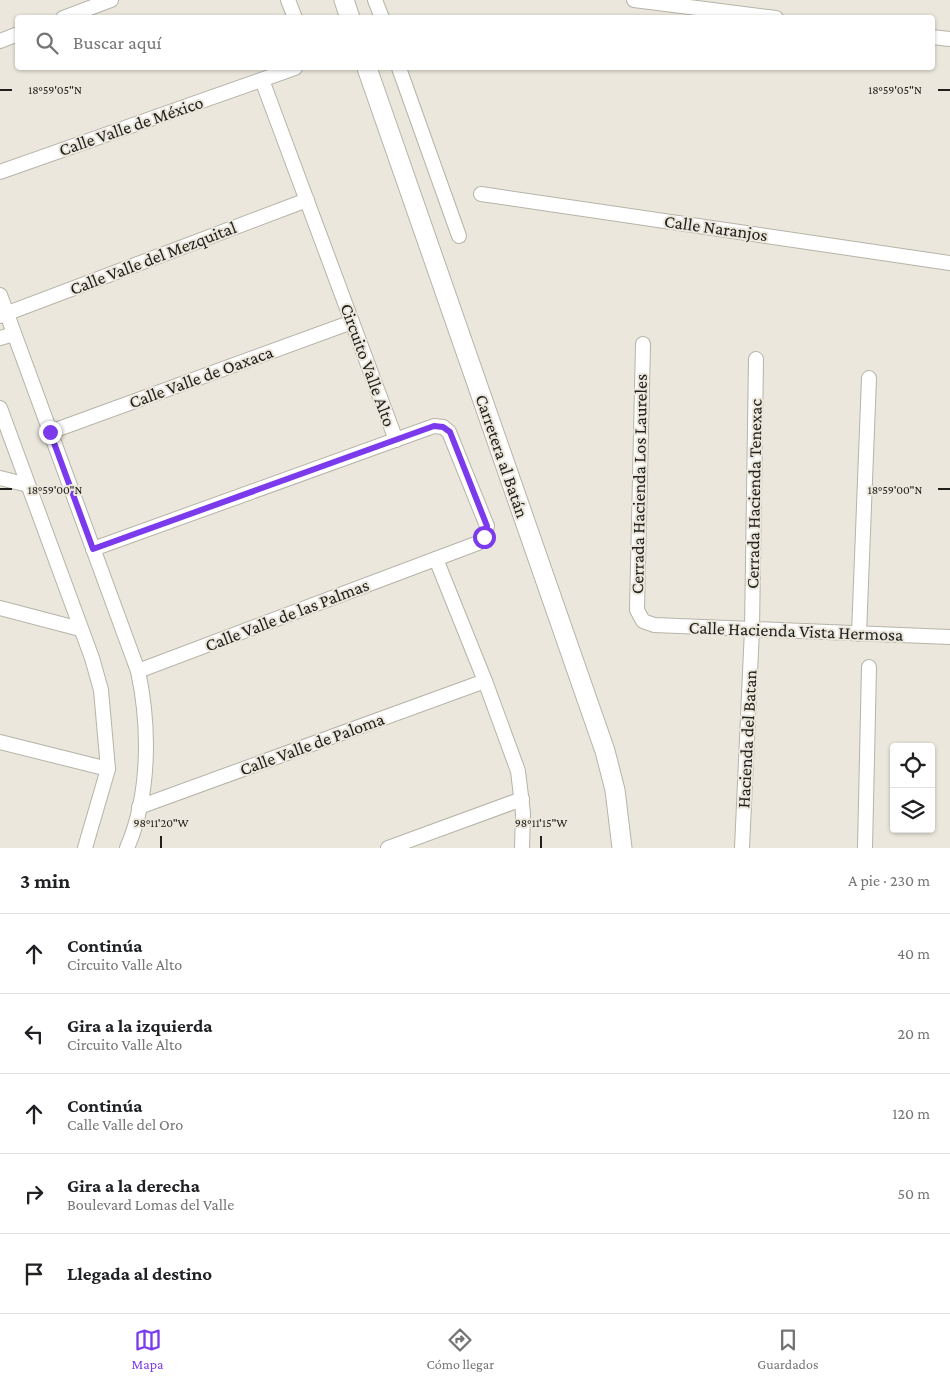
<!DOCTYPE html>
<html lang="es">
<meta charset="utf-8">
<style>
:root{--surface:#fff;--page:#f2f2f2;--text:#202124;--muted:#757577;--line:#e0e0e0;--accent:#7c3aed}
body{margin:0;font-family:"Crimson Pro",serif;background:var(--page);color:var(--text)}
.controls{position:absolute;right:15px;bottom:15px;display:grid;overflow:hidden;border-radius:5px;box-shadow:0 1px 4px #0004}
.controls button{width:45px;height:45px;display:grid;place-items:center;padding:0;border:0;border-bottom:1px solid var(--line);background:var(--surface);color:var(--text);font:25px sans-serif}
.stop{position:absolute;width:15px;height:15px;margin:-11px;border:4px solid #7c3aed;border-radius:50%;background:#fff}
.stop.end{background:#7c3aed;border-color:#fff;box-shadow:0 1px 5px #0008}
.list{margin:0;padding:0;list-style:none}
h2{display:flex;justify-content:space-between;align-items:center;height:65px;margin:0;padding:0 20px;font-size:21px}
h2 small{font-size:16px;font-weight:400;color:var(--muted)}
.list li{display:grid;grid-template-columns:32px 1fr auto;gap:15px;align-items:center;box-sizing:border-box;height:80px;padding:0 20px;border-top:1px solid var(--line)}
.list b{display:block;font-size:19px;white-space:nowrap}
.list p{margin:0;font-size:16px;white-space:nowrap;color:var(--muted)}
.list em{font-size:16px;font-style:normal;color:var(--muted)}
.icon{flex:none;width:28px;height:28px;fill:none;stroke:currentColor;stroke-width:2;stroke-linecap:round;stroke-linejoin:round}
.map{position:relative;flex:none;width:950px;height:848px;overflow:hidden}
.search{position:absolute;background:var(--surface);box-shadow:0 1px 4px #0004;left:15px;right:15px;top:15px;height:55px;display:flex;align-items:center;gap:12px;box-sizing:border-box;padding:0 18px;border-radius:5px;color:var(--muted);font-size:19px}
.sheet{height:465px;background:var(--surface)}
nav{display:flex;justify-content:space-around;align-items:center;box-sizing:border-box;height:70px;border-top:1px solid var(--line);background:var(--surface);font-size:14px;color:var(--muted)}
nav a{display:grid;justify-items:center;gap:2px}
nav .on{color:var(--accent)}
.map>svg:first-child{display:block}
</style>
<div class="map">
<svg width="950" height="848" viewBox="0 0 950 848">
<rect width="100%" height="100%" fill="#ebe7dc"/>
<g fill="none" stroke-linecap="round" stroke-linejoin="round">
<defs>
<g id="street">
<polyline points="288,0 295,18"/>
<polyline points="375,0 382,18"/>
<polyline points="634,0 776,18"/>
<polyline points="63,18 111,0"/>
<polyline points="932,37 950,39"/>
<polyline points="0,41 18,34"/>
<polyline points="399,68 459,236"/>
<polyline points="262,80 396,440"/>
<polyline points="0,172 295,68"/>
<polyline points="481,194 950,263"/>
<path d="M0,295L138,671C150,727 150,795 127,848"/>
<polyline points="0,316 307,200"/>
<polyline points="0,338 14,334"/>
<polyline points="643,344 637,610 643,621 654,625 950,637"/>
<polyline points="0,408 92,658 101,690 108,769 85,848"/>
<polyline points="50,432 352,322"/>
<polyline points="0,478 28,485"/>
<polyline points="93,549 434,426 443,427 449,432 487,526 484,537 478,543 138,671"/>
<polyline points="436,559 485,681 518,771 523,813 522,848"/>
<polyline points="0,608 80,629"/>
<polyline points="859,634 869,378"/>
<polyline points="0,742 108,769"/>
<polyline points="139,807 485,681"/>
<polyline points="388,848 522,799"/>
<polyline points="742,848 752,629 756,359"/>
<polyline points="865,848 869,667"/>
</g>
<g id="secondary">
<polyline points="344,0 350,18"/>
<polyline points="367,68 605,751 615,790 622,848"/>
</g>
</defs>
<use href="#street" stroke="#b7b3a8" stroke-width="16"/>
<use href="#secondary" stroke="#b7b3a8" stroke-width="21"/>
<use href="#street" stroke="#fff" stroke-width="14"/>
<use href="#secondary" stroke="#fff" stroke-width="19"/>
</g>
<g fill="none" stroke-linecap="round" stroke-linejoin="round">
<polyline stroke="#7c3aed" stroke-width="6" points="50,432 93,549 434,426 443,427 450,432 487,526 484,537"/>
</g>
<path fill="none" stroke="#21201c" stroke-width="2" d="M0,90H12M938,90H950M0,489H12M938,489H950M161,836V848M541,836V848"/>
<g text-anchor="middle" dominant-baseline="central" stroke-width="4" stroke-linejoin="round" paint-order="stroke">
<g font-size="18" fill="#21201c" stroke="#ebe7dc">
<text transform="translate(131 126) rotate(-19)">Calle Valle de México</text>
<text transform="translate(716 228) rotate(8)">Calle Naranjos</text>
<text transform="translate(153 258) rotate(-21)">Calle Valle del Mezquital</text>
<text transform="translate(368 365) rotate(70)">Circuito Valle Alto</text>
<text transform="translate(201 377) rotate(-20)">Calle Valle de Oaxaca</text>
<text transform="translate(502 456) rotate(71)">Carretera al Batán</text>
<text transform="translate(639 484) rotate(-89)">Cerrada Hacienda Los Laureles</text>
<text transform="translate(754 494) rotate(-89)">Cerrada Hacienda Tenexac</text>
<text transform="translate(287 615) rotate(-21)">Calle Valle de las Palmas</text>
<text transform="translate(796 631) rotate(2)">Calle Hacienda Vista Hermosa</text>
<text transform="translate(747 739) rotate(-87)">Hacienda del Batan</text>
<text transform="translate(312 744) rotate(-20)">Calle Valle de Paloma</text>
</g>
</g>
<g font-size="12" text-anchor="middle" fill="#21201c" stroke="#ebe7dc" stroke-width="4" stroke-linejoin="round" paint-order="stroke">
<text x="55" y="94">18°59'05"N</text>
<text x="895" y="94">18°59'05"N</text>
<text x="55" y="494">18°59'00"N</text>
<text x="895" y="494">18°59'00"N</text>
<text x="161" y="827">98°11'20"W</text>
<text x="541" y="827">98°11'15"W</text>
</g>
</svg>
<div class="controls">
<button><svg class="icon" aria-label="locate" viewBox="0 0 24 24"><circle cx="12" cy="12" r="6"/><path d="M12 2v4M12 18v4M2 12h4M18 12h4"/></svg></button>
<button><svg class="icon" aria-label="layers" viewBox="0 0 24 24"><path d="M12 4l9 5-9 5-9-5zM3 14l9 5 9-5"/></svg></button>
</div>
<div class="stop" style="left:484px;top:537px"></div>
<div class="stop end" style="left:50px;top:432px"></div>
<div class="search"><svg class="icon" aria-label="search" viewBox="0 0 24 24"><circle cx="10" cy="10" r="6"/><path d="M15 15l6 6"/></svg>Buscar aquí</div>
</div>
<section class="sheet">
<h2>3 min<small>A pie · 230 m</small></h2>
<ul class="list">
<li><svg class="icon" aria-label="ahead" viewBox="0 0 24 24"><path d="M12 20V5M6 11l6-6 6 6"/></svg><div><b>Continúa</b><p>Circuito Valle Alto</p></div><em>40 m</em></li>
<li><svg class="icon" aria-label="left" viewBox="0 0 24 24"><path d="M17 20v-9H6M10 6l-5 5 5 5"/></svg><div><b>Gira a la izquierda</b><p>Circuito Valle Alto</p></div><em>20 m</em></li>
<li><svg class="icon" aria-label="ahead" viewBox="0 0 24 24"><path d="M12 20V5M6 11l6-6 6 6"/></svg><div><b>Continúa</b><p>Calle Valle del Oro</p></div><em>120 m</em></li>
<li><svg class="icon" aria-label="right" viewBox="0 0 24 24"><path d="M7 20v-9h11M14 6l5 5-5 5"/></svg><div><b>Gira a la derecha</b><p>Boulevard Lomas del Valle</p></div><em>50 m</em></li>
<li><svg class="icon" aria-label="arrive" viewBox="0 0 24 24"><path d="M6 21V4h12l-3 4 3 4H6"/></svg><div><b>Llegada al destino</b></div></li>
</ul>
</section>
<nav>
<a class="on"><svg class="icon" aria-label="map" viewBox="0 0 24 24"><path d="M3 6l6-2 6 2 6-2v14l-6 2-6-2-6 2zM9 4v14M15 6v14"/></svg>Mapa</a>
<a><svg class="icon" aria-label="directions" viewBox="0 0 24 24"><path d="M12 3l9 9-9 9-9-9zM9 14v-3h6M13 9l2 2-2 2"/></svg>Cómo llegar</a>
<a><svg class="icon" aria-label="saved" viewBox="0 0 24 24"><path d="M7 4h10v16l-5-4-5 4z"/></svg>Guardados</a>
</nav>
